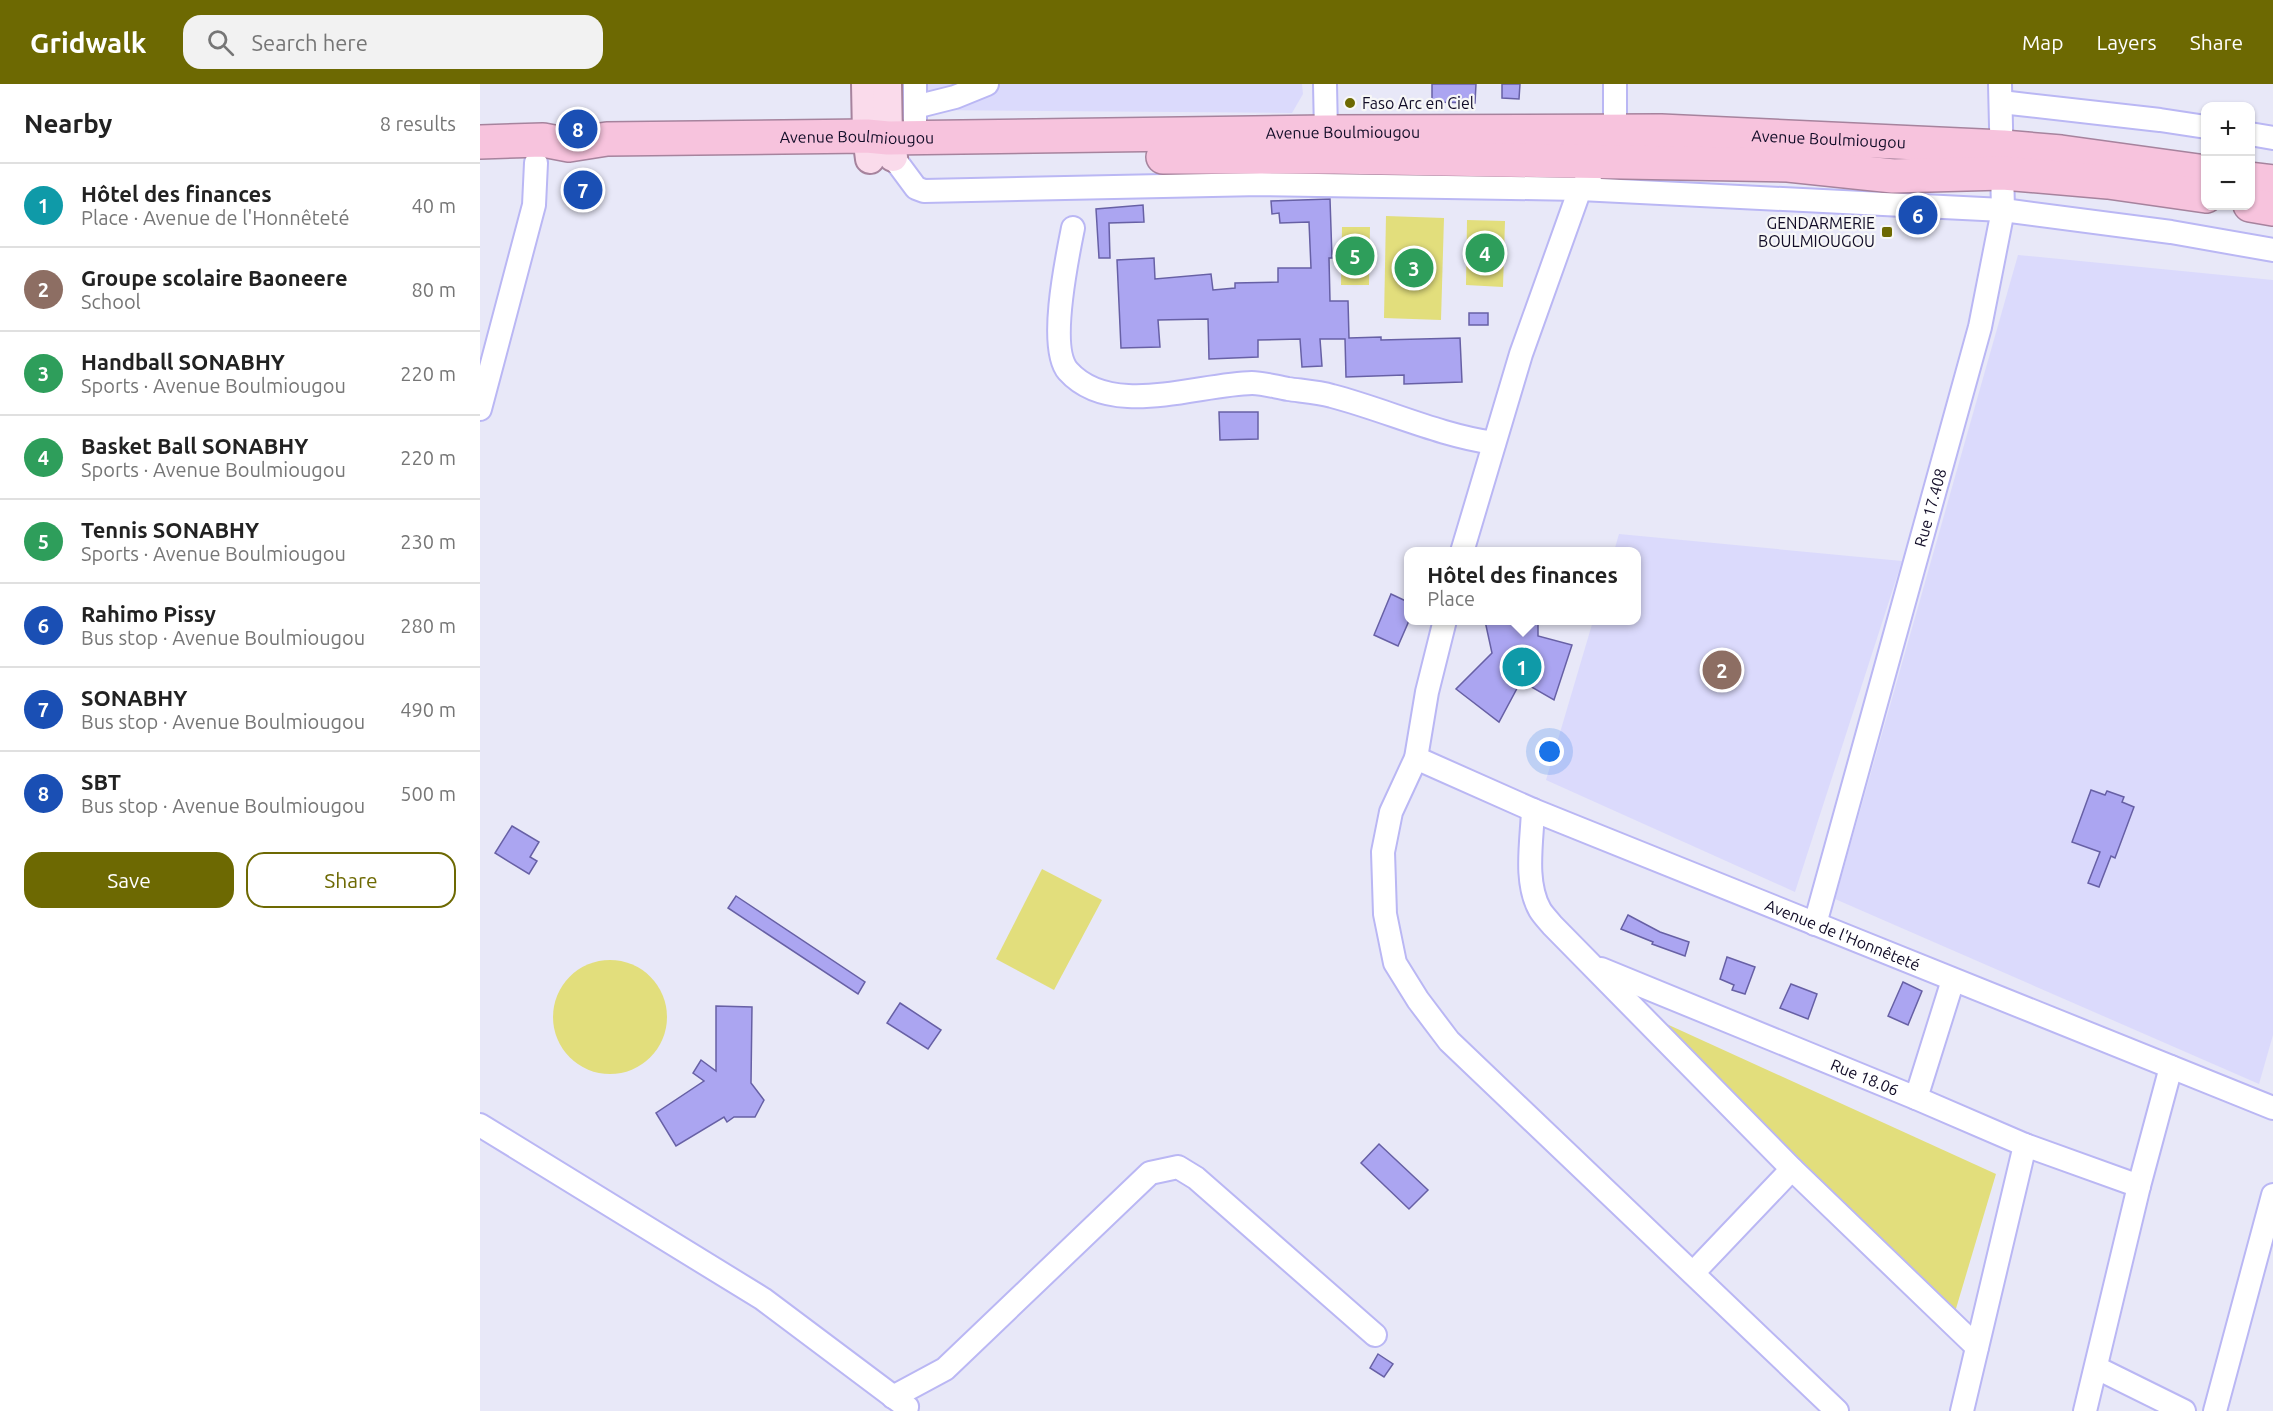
<!DOCTYPE html>
<meta charset="utf-8">
<style>
:root{--surface:#fff;--page:#f2f2f2;--text:#222;--muted:#767676;--line:#e0e0e0;--accent:#6d6902}
body{margin:0;font-family:Ubuntu,sans-serif;background:var(--page);color:var(--text)}
.controls{position:absolute;right:18px;top:18px;display:grid;overflow:hidden;border-radius:12px;box-shadow:0 2px 4px #0004}
.controls button{width:54px;height:54px;display:grid;place-items:center;padding:0;border:0;border-bottom:2px solid var(--line);background:var(--surface);color:var(--text);font:30px sans-serif}
.you{position:absolute;left:1070px;top:668px;width:21px;height:21px;margin:-15px;border:4px solid #fff;border-radius:50%;background:#1a73e8;box-shadow:0 0 0 9px #1a73e833}
.badge{display:grid;place-items:center;width:39px;height:39px;border-radius:50%;background:var(--accent);color:#fff;font-size:20px;font-weight:700}
.pin{position:absolute;translate:-50% -50%;border:3px solid #fff;box-shadow:0 2px 6px #0006}
.popup{position:absolute;left:924px;top:463px;width:237px;height:78px;box-sizing:border-box;display:grid;place-content:center;border-radius:12px;background:var(--surface);filter:drop-shadow(0 2px 4px #0005);font-size:20px;white-space:nowrap;color:var(--muted)}
.popup b{font-size:22px;color:var(--text)}
.popup::after{content:'';position:absolute;left:50%;top:100%;margin-left:-12px;border:12px solid transparent;border-top-color:var(--surface)}
.list{margin:0;padding:0;list-style:none}
h2{display:flex;justify-content:space-between;align-items:center;height:78px;margin:0;padding:0 24px;font-size:26px}
h2 small{font-size:20px;font-weight:400;color:var(--muted)}
.list li{display:grid;grid-template-columns:39px 1fr auto;gap:18px;align-items:center;box-sizing:border-box;height:84px;padding:0 24px;border-top:2px solid var(--line)}
.list b{display:block;font-size:22px;white-space:nowrap}
.list p{margin:0;font-size:20px;white-space:nowrap;color:var(--muted)}
.list em{font-size:20px;font-style:normal;color:var(--muted)}
.actions{display:flex;gap:12px;padding:18px 24px}
.actions a{flex:1;padding:14px 0;border:2px solid var(--accent);border-radius:18px;text-align:center;font-size:21px;color:var(--accent)}
.actions .main{background:var(--accent);color:#fff}
.icon{flex:none;width:33px;height:33px;fill:none;stroke:currentColor;stroke-width:2;stroke-linecap:round;stroke-linejoin:round}
.map{position:relative;flex:none;width:1793px;height:1327px;overflow:hidden}
header{display:flex;align-items:center;gap:36px;box-sizing:border-box;height:84px;padding:0 30px;background:var(--accent);color:#fff}
header strong{font-size:28px}
nav{display:flex;gap:33px;margin-inline-start:auto;font-size:21px}
.search{width:420px;height:54px;background:var(--page);display:flex;align-items:center;gap:15px;box-sizing:border-box;padding:0 21px;border-radius:18px;color:var(--muted);font-size:22px}
main{display:flex}
aside{flex:1;background:var(--surface)}
.map>svg:first-child{display:block}
</style>
<header>
<strong>Gridwalk</strong>
<div class="search"><svg class="icon" aria-label="search" viewBox="0 0 24 24"><circle cx="10" cy="10" r="6"/><path d="M15 15l6 6"/></svg>Search here</div>
<nav><a>Map</a><a>Layers</a><a>Share</a></nav>
</header>
<main>
<aside>
<h2>Nearby<small>8 results</small></h2>
<ul class="list">
<li><span class="badge" style="background:#0f9aa8">1</span><div><b>Hôtel des finances</b><p>Place · Avenue de l'Honnêteté</p></div><em>40 m</em></li>
<li><span class="badge" style="background:#8d6e63">2</span><div><b>Groupe scolaire Baoneere</b><p>School</p></div><em>80 m</em></li>
<li><span class="badge" style="background:#2e9e5b">3</span><div><b>Handball SONABHY</b><p>Sports · Avenue Boulmiougou</p></div><em>220 m</em></li>
<li><span class="badge" style="background:#2e9e5b">4</span><div><b>Basket Ball SONABHY</b><p>Sports · Avenue Boulmiougou</p></div><em>220 m</em></li>
<li><span class="badge" style="background:#2e9e5b">5</span><div><b>Tennis SONABHY</b><p>Sports · Avenue Boulmiougou</p></div><em>230 m</em></li>
<li><span class="badge" style="background:#1a4fb4">6</span><div><b>Rahimo Pissy</b><p>Bus stop · Avenue Boulmiougou</p></div><em>280 m</em></li>
<li><span class="badge" style="background:#1a4fb4">7</span><div><b>SONABHY</b><p>Bus stop · Avenue Boulmiougou</p></div><em>490 m</em></li>
<li><span class="badge" style="background:#1a4fb4">8</span><div><b>SBT</b><p>Bus stop · Avenue Boulmiougou</p></div><em>500 m</em></li>
</ul>
<div class="actions"><a class="main">Save</a><a>Share</a></div>
</aside>
<div class="map">
<svg width="1793" height="1327" viewBox="0 0 1793 1327">
<rect width="100%" height="100%" fill="#e8e8f8"/>
<g fill="#dbdafc">
<polygon points="445,0 822,0 823,10 812,29 445,26"/>
<polygon points="1538,171 1793,196 1793,951 1779,1000 1355,815"/>
<polygon points="1139,450 1422,477 1315,808 1066,696 1113,537 1156,536 1156,468 1134,467"/>
</g>
<g fill="#e2de7c">
<polygon points="906,132 964,134 961,236 904,234"/>
<polygon points="987,136 1025,137 1023,203 986,201"/>
<polygon points="862,143 890,143 889,201 861,201"/>
<polygon points="562,785 622,816 574,906 516,875"/>
<circle cx="130" cy="933" r="57"/>
<polygon points="1180,937 1516,1090 1475,1228"/>
</g>
<g fill="#aba5f1" stroke="#6760a5" stroke-width="1.5">
<polygon points="952,0 996,0 995,19 952,18"/>
<polygon points="1022,0 1040,0 1039,15 1022,14"/>
<polygon points="850,115 852,174 849,174 850,217 868,217 869,254 901,253 901,256 980,254 982,298 924,300 924,291 866,293 865,255 840,255 842,282 822,283 820,255 778,256 778,273 729,275 728,235 678,236 680,263 641,264 637,176 674,174 675,195 731,190 733,206 755,204 755,199 798,198 798,184 831,184 829,138 800,139 799,129 792,130 791,117"/>
<polygon points="663,121 664,138 629,139 630,174 619,174 616,125"/>
<rect x="989" y="229" width="19" height="12"/>
<polygon points="739,328 778,328 778,355 740,356"/>
<polygon points="911,510 928,518 928,539 918,562 894,551"/>
<polygon points="1005,537 1058,537 1058,552 1092,561 1074,616 1041,597 1019,638 976,605 1012,569"/>
<polygon points="1611,706 1625,711 1627,707 1644,713 1642,718 1654,723 1635,774 1631,772 1619,803 1608,799 1620,768 1592,758"/>
<polygon points="32,742 59,758 50,773 57,777 49,790 15,769"/>
<polygon points="256,812 385,898 378,910 248,824"/>
<polygon points="1148,831 1180,848 1209,858 1205,872 1172,860 1173,858 1141,845"/>
<polygon points="1247,873 1275,883 1265,910 1252,906 1254,901 1240,895"/>
<polygon points="1423,898 1442,907 1428,941 1408,932"/>
<polygon points="1311,900 1337,910 1328,935 1300,924"/>
<polygon points="420,919 461,946 448,965 407,939"/>
<polygon points="236,922 272,923 271,999 284,1016 275,1033 254,1033 247,1038 244,1033 196,1062 176,1029 224,997 213,989 221,976 236,987"/>
<polygon points="899,1060 948,1106 929,1125 881,1079"/>
<polygon points="898,1270 913,1280 904,1293 890,1284"/>
</g>
<g fill="none" stroke-linecap="round" stroke-linejoin="round">
<defs>
<g id="minor">
<polyline points="435,0 435,38"/>
<polyline points="845,0 846,48"/>
<polyline points="1521,18 1680,36 1726,43"/>
<polyline points="435,23 475,13 507,0"/>
<polyline points="1770,50 1793,54"/>
<polyline points="1130,60 1135,48 1135,0"/>
<polyline points="413,73 436,104 444,107 781,100 1100,105 1523,126 1691,148 1793,166"/>
<path d="M593,144C587,174 568,264 588,287C631,335 717,300 772,299C783,299 796,303 808,305C822,307 838,308 852,312C906,326 958,351 1014,359"/>
<polyline points="0,325 54,121 56,79"/>
<polyline points="982,468 1041,270 1100,105 1110,93"/>
<polyline points="965,536 947,608 936,674 911,728 903,768 905,830 915,879 938,916 969,957 1357,1327"/>
<path id="s1" d="M936,674L1053,726L1793,1024"/>
<path d="M1053,726C1052,757 1044,798 1060,826C1063,831 1068,836 1072,841L1312,1085L1497,1263"/>
<path id="s2" d="M1335,840L1500,243L1523,126L1520,0"/>
<path id="s3" d="M1121,885L1436,1014L1545,1061L1659,1102"/>
<polyline points="1436,1014 1473,896"/>
<polyline points="0,1041 283,1215 427,1323 426,1327"/>
<polyline points="1213,1189 1312,1085"/>
<polyline points="1617,1284 1704,1327"/>
<polyline points="413,1313 465,1285 670,1089 698,1083 716,1094 895,1251"/>
<polyline points="1482,1327 1545,1061"/>
<polyline points="1605,1327 1659,1102 1691,983"/>
<polyline points="1735,1327 1793,1111"/>
</g>
<g id="major">
<polyline points="386,0 387,52 390,75"/>
<polyline points="407,0 408,54 413,73"/>
</g>
<g id="highway">
<path id="s4" d="M0,58L63,56L89,61L127,55L387,52L408,54L846,48L1181,47L1523,63L1581,68L1726,88"/>
<polyline points="683,73 854,73 1308,81 1413,92 1523,89 1628,98 1726,112"/>
<polyline points="1770,95 1793,98"/>
<polyline points="1770,121 1793,125"/>
</g>
</defs>
<use href="#minor" stroke="#bab7f4" stroke-width="26"/>
<use href="#major" stroke="#a6839d" stroke-width="32"/>
<use href="#highway" stroke="#a6839d" stroke-width="36"/>
<use href="#minor" stroke="#fff" stroke-width="22"/>
<use href="#major" stroke="#fadbeb" stroke-width="28"/>
<use href="#highway" stroke="#f7c3dd" stroke-width="33"/>
</g>
<g fill="#6d6902" stroke="#f7f7f7" stroke-width="2">
<circle cx="870" cy="19" r="6"/>
<rect x="1401" y="142" width="12" height="12" rx="3"/>
</g>
<g text-anchor="middle" dominant-baseline="central" stroke-width="4.5" stroke-linejoin="round" paint-order="stroke">
<g font-size="16" fill="#110c27" stroke="#f7f7f7" text-anchor="start">
<text x="882" y="19">Faso Arc en Ciel</text>
<text x="1395" y="139" text-anchor="end">GENDARMERIE<tspan x="1395" dy="18">BOULMIOUGOU</tspan></text>
</g>
<g font-size="16" fill="#110c27" stroke="#f7f7f7">
<text stroke="none"><textPath href="#s4" startOffset="864">Avenue Boulmiougou</textPath></text>
<text stroke="none"><textPath href="#s4" startOffset="378">Avenue Boulmiougou</textPath></text>
<text stroke="none"><textPath href="#s4" startOffset="1350">Avenue Boulmiougou</textPath></text>
<text stroke="none"><textPath href="#s2" startOffset="432">Rue 17.408</textPath></text>
<text stroke="none"><textPath href="#s1" startOffset="462">Avenue de l'Honnêteté</textPath></text>
<text stroke="none"><textPath href="#s3" startOffset="285">Rue 18.06</textPath></text>
</g>
</g>
</svg>
<div class="controls">
<button>+</button>
<button>−</button>
</div>
<div class="you"></div>
<div class="pin badge" style="left:1042px;top:583px;background:#0f9aa8">1</div>
<div class="popup"><b>Hôtel des finances</b>Place</div>
<div class="pin badge" style="left:1242px;top:586px;background:#8d6e63">2</div>
<div class="pin badge" style="left:934px;top:184px;background:#2e9e5b">3</div>
<div class="pin badge" style="left:1005px;top:169px;background:#2e9e5b">4</div>
<div class="pin badge" style="left:875px;top:172px;background:#2e9e5b">5</div>
<div class="pin badge" style="left:1438px;top:131px;background:#1a4fb4">6</div>
<div class="pin badge" style="left:103px;top:106px;background:#1a4fb4">7</div>
<div class="pin badge" style="left:98px;top:45px;background:#1a4fb4">8</div>
</div>
</main>
